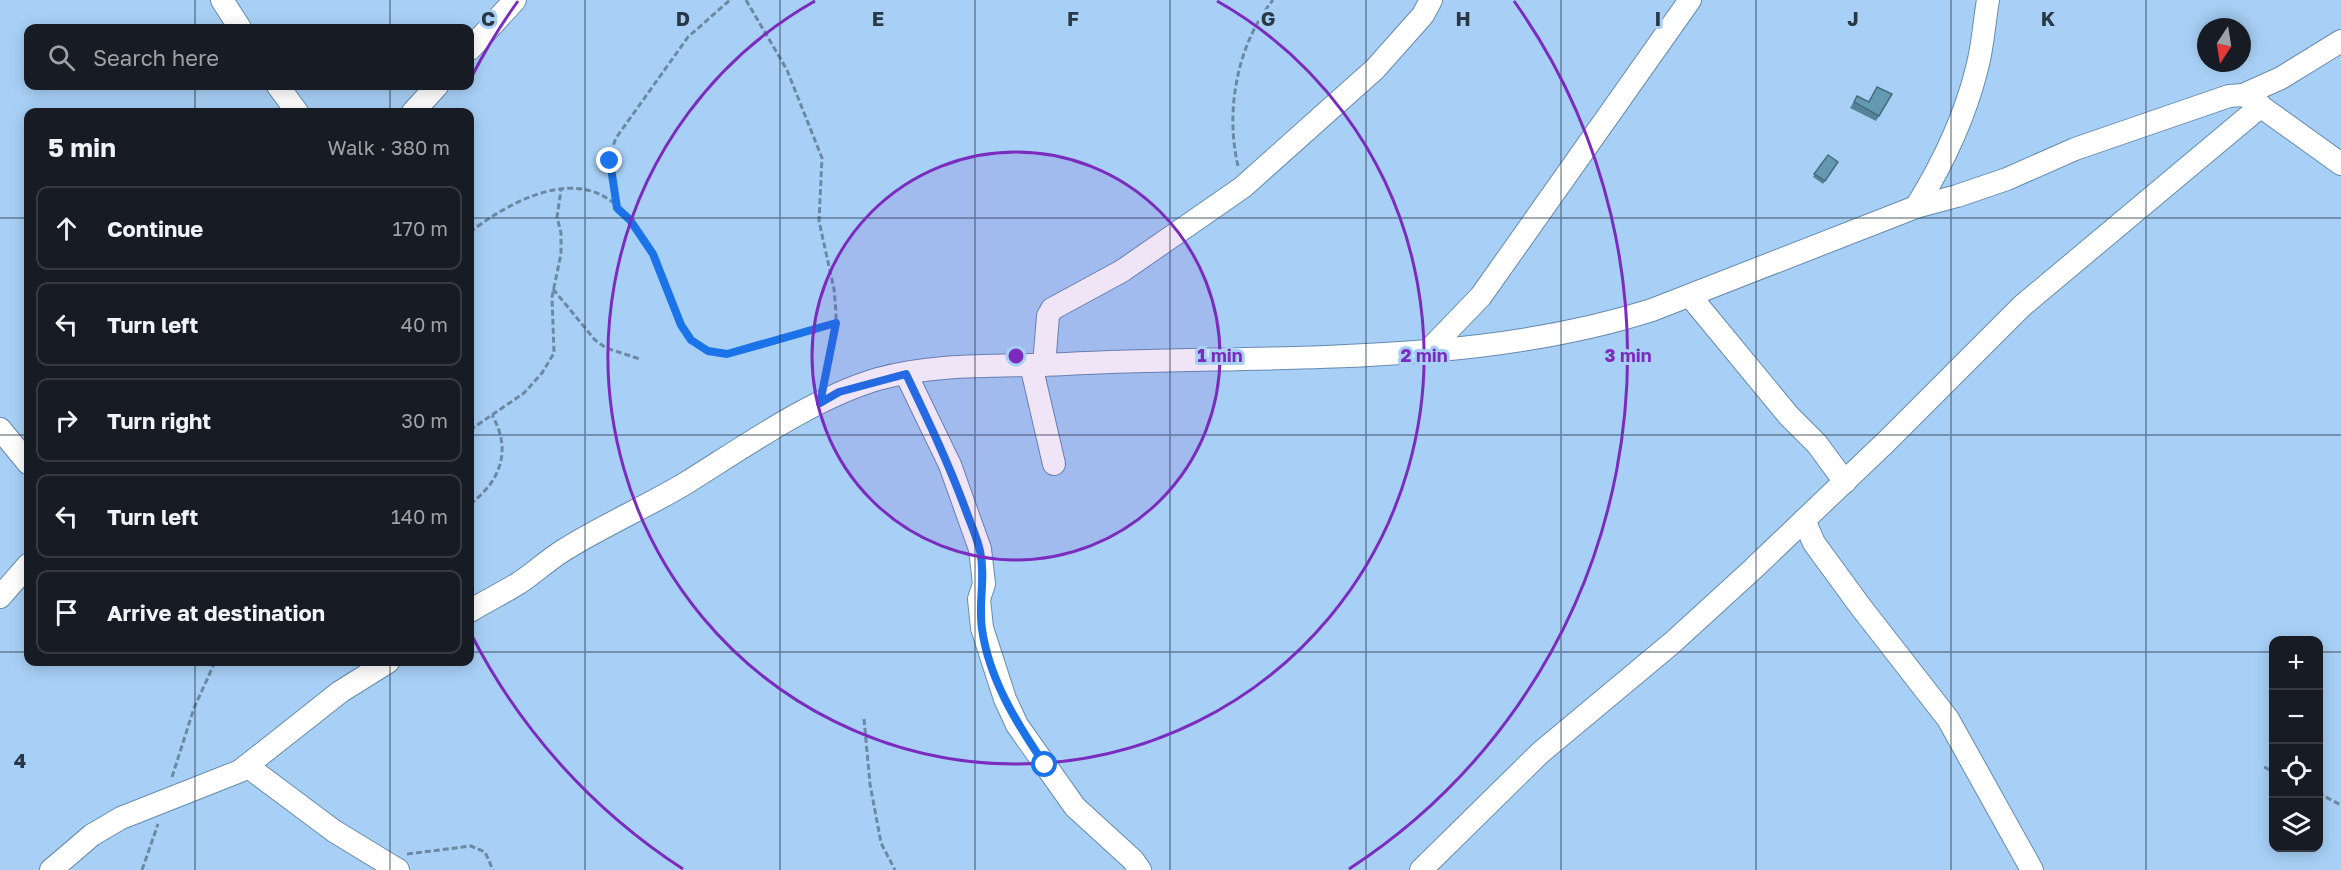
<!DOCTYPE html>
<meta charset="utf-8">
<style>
:root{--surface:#171b24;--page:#242831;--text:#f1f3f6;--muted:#9ea1a6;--line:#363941}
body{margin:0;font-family:"Golos Text",sans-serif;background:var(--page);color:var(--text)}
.controls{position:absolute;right:18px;bottom:18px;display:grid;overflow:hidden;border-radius:12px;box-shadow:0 3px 15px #0003}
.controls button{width:54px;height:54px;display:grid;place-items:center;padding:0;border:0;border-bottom:2px solid var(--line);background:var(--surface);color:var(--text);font:30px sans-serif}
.compass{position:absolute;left:2197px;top:18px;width:54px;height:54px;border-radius:50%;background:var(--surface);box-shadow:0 3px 15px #0003;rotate:192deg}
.stop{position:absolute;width:18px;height:18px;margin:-14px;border:4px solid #1a73e8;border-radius:50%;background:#fff}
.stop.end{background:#1a73e8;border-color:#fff;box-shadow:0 2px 6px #0008}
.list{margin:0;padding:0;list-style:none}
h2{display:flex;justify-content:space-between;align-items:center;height:78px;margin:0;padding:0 24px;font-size:26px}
h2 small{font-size:20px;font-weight:400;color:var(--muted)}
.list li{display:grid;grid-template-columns:39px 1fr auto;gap:18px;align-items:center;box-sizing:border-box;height:84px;margin:0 12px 12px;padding:0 12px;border:2px solid var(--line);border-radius:12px}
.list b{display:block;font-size:22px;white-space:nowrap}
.list em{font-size:20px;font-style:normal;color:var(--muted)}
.icon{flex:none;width:33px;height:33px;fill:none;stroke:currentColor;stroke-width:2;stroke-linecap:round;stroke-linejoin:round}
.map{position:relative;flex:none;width:2341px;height:870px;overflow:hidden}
.search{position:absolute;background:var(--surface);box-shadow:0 3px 15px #0003;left:24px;top:24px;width:450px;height:66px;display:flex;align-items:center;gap:15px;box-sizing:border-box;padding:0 21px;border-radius:12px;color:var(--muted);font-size:22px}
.panel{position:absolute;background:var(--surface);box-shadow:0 3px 15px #0003;left:24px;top:108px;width:450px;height:558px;border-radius:12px}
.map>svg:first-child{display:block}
</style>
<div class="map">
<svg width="2341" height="870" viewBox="0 0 2341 870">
<rect width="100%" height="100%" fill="#a8d0f6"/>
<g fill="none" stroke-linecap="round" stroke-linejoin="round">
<defs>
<g id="minor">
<polyline points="222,0 240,28"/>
<polyline points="470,49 515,0"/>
<polyline points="278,86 297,112"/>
<polyline points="2243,95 2281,78 2341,41"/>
<polyline points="413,112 437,86"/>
<path d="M1916,207C1942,165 1965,117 1977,68C1983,46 1984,23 1988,0"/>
<polyline points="1690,296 1789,416 1817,444 1845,482"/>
<polyline points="1430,349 1481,296 1690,0"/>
<polyline points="1031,365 1054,464"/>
<polyline points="1044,365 1048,316 1052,309 1122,271 1243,187 1375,69 1423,15 1431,0"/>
<polyline points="906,374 950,465 980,549 984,584 979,599 982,628 1005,699 1017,725 1075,807 1133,860 1140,870"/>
<polyline points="0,429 28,463"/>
<polyline points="1804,520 1814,543 1860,606 1948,719 2032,870"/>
<polyline points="0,597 28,565"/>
<path d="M470,611C486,601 503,593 519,583C534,573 548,560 564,550C604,525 646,507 686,483C744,447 813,398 878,379C939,362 1004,367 1066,364C1258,354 1467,369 1652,310L1916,207L1957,196L2007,179L2075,149L2229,96L2243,95L2249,98L2341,164"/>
<polyline points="247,766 334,831 398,870"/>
<polyline points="51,870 92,835 121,818 240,771 340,692 388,662"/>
<polyline points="1421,870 1540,753 1672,643 1753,569 1887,441 2022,306 2261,106"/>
</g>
</defs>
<use href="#minor" stroke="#658bae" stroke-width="24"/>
<g stroke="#6c89a4" stroke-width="3" stroke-dasharray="6 3" stroke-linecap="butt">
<polyline points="746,0 787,70 822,158 819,221 834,289 836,312 836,333 825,378"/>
<path d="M1238,166C1225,111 1237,44 1273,0"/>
<path d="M617,207C613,183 606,161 616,138L688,37L730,0"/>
<path d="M470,232C500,209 550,179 591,191C618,198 642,231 654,255C667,282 677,341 708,352C733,360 809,332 836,323"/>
<polyline points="553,289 595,340 606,348 640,359"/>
<polyline points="470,430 524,393 542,373 554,353 552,297 561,254 561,233 557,217 561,190"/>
<path d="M470,504C501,481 512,450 492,415"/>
<polyline points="864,719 870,784 881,843 895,870"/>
<polyline points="2264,767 2274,772"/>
<polyline points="172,777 194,708 215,662"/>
<polyline points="2318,793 2341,805"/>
<polyline points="407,854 471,846 485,852 493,870"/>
<polyline points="142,870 158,824"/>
</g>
<use href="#minor" stroke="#fff" stroke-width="22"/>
</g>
<g fill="#558499">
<polygon points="1877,87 1879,116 1876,121 1850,108 1857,96 1868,102"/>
<polygon points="1828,155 1838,162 1823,184 1813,177"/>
</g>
<g fill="#639ab2" stroke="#456c7d" stroke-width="1.5">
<polygon points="1877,87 1892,94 1879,116 1854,102 1857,96 1869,102"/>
<polygon points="1828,155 1838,162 1825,181 1814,174"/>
</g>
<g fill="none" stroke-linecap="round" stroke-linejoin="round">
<path stroke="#1a73e8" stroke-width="8" d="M610,161L617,208L630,220L653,254L681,325L691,340L708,351L727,354L836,323L820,403L839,392L906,374C927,418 948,462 965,508C970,522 977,537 980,551C986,578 978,602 982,629C989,679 1017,724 1045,765"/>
</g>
<path fill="none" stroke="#283847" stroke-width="1.5" stroke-opacity="0.55" d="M195,0V28M390,0V28M585,0V870M780,0V870M975,0V870M1170,0V870M1366,0V870M1561,0V870M1756,0V870M1951,0V870M2146,0V870M195,86V112M390,86V112M0,218H28M470,218H2341M0,435H28M470,435H2341M0,652H28M470,652H2274M2318,652H2341M195,662V870M390,662V870"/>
<circle cx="1016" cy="356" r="204" fill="#7b2cbf" fill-opacity=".12"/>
<g fill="none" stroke="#7b2cbf" stroke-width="3">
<circle cx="1016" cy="356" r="204"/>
<path d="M1217 1A408 408 0 1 1 815 1"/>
<path d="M683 869A612 612 0 0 1 471 634M471 78A612 612 0 0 1 518 1M1514 1A612 612 0 0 1 1349 869"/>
</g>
<g font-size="20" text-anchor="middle" font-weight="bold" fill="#283847" stroke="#a8d0f6" stroke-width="6" stroke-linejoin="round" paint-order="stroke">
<text x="488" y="26">C</text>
<text x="683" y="26">D</text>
<text x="878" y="26">E</text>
<text x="1073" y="26">F</text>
<text x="1268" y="26">G</text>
<text x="1463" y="26">H</text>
<text x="1658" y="26">I</text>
<text x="1853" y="26">J</text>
<text x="2048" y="26">K</text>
<text x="20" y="768">4</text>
</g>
<circle cx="1016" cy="356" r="9" fill="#7b2cbf" stroke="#a8d0f6" stroke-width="3"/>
<g font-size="18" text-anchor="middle" font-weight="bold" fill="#7b2cbf" stroke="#a8d0f6" stroke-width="6" stroke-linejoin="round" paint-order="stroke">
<text x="1220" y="362">1 min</text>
<text x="1424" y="362">2 min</text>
<text x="1628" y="362">3 min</text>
</g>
</svg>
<div class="controls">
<button>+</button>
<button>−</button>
<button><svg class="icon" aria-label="locate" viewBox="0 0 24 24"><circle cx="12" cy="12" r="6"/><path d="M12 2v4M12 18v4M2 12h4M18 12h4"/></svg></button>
<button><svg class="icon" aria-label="layers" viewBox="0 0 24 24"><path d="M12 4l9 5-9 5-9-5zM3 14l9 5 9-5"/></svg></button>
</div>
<svg class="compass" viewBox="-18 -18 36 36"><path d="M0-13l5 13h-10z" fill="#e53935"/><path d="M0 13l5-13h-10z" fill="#9ea1a6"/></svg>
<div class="stop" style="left:1045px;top:765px"></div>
<div class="stop end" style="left:610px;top:161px"></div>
<div class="search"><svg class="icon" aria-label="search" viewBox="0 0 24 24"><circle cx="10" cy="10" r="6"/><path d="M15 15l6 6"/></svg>Search here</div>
<section class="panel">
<h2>5 min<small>Walk · 380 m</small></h2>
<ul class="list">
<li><svg class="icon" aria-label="ahead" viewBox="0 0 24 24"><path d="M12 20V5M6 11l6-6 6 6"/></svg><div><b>Continue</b></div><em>170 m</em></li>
<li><svg class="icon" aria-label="left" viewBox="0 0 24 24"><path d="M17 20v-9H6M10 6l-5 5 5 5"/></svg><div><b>Turn left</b></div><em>40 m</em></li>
<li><svg class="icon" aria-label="right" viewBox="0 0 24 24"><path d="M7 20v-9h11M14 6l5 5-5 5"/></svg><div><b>Turn right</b></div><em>30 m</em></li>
<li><svg class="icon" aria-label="left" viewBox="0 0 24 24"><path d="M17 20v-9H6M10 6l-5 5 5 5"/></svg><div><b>Turn left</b></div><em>140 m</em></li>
<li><svg class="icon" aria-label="arrive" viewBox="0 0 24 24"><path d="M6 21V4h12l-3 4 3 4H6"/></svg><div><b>Arrive at destination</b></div></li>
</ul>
</section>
</div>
